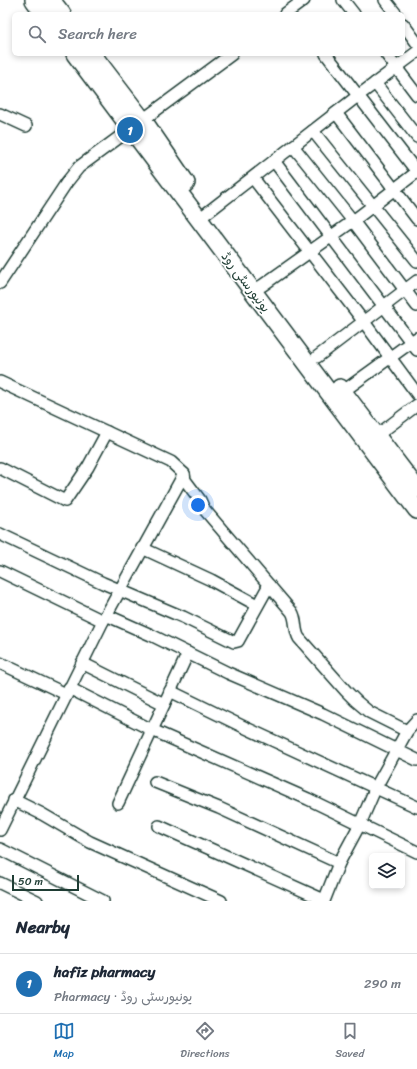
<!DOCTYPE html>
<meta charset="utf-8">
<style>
:root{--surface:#fff;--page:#f6f6f7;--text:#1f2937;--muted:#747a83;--line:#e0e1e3;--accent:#1f6fb2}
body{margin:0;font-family:Sriracha,"Playpen Sans Arabic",sans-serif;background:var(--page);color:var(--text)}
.controls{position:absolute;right:12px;bottom:12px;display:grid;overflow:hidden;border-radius:6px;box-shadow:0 2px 6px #0003}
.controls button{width:36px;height:36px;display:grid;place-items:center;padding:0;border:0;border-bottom:1px solid var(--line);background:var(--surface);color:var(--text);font:20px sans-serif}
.scale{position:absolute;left:12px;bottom:10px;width:67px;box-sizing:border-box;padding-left:4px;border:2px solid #1f3d34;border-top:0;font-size:11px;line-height:14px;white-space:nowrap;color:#1f3d34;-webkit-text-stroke:3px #fff;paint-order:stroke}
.you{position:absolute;left:198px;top:505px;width:14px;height:14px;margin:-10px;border:3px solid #fff;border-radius:50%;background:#1a73e8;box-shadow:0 0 0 6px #1a73e833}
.badge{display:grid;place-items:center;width:26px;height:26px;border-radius:50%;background:var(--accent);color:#fff;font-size:13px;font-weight:700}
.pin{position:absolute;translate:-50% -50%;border:2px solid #fff;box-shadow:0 1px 4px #0006}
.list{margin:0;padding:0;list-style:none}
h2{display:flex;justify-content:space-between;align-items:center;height:52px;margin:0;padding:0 16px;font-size:17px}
h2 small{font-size:13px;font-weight:400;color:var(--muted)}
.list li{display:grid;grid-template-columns:26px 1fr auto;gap:12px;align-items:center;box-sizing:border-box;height:60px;padding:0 16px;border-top:1px solid var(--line)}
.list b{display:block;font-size:15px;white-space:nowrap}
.list p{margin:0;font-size:13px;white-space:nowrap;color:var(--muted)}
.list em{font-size:13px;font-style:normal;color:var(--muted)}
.icon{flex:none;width:22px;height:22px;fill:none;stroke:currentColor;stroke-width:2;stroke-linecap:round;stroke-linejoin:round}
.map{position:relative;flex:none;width:417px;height:901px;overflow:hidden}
.search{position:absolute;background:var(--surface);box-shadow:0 2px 6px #0003;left:12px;right:12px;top:12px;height:44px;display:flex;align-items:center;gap:10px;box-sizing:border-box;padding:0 14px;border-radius:6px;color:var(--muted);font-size:15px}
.sheet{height:112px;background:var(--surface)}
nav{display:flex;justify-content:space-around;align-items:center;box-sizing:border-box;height:56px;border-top:1px solid var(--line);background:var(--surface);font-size:11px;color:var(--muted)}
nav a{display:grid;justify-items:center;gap:2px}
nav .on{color:var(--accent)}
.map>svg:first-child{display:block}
</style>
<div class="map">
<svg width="417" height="901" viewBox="0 0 417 901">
<rect width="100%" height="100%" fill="#fff"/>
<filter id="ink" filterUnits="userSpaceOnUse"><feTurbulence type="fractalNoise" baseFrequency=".025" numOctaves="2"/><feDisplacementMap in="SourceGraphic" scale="8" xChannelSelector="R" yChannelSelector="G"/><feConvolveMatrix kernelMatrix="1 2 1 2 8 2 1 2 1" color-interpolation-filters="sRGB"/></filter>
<g filter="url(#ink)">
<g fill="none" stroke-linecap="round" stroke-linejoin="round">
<defs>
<g id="minor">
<polyline points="343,0 354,14"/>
<polyline points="385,0 396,14"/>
<polyline points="285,14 304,0"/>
<polyline points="403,24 417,43"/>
<polyline points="326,54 417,172"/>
<polyline points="386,54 417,95"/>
<polyline points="375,83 417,137"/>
<polyline points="336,113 417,219"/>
<polyline points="0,114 26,126"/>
<polyline points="313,131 417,261"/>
<polyline points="293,146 353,221 417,306"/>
<polyline points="274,161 417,350"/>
<polyline points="253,178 364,322 417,394"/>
<polyline points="199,219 359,95 417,52"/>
<polyline points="0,283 67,182 79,167 232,54"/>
<polyline points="253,291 263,285 353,221 417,172"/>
<polyline points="317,357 417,281"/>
<path d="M0,382L171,462L184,474L185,480L200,500L204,509L292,612C297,620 294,630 299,638L346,691L356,701L369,712L407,731"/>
<polyline points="338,395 417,338"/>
<polyline points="376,436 417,405"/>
<polyline points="0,468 65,501 88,467 107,432"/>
<polyline points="0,534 103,583 183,617 234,642 238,641 269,585"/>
<polyline points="142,548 211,580 257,605"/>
<polyline points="0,571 103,621"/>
<polyline points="106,615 151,635 228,673 323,714 417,760"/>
<polyline points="0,663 66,694"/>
<polyline points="82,663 164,704"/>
<polyline points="69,688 152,730 308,799 417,852"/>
<polyline points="170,691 246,728 417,807"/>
<polyline points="155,782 219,808 339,863"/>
<polyline points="14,800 42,814 90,842 221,901"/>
<polyline points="118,803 188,653"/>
<polyline points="159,826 324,900"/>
<polyline points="0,830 103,621 184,474"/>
<polyline points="0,849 103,901"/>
<polyline points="0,883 37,901"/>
<polyline points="324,901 339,863 360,824 376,787 407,731 417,720"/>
</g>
<g id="highway">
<polyline points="34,0 44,14"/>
<polyline points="51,0 62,14"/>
<polyline points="75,54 417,510"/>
<polyline points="92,54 147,126 186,183"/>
<polyline points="340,388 417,489"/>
</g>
</defs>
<use href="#minor" stroke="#1f3d34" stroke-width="14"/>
<use href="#highway" stroke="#1f3d34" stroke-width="20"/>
<use href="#minor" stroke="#fff" stroke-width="11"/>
<use href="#highway" stroke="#fff" stroke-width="17"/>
</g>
</g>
<g text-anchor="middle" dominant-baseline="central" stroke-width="3" stroke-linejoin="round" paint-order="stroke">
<g font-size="13" fill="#1f3d34" stroke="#fff">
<text transform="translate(246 282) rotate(53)">یونیورسٹی روڈ</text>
</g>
</g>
</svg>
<div class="controls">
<button><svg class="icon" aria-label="layers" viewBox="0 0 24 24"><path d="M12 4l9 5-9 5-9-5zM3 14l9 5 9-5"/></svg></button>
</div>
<div class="scale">50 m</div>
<div class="you"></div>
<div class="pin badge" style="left:130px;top:130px">1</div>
<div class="search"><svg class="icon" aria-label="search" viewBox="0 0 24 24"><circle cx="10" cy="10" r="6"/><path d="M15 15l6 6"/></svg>Search here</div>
</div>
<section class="sheet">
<h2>Nearby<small></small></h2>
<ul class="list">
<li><span class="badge">1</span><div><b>hafiz pharmacy</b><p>Pharmacy · یونیورسٹی روڈ</p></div><em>290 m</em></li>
</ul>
</section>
<nav>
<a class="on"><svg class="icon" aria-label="map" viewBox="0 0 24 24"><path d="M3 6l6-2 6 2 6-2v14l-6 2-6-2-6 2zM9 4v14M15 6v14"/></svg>Map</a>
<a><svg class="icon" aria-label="directions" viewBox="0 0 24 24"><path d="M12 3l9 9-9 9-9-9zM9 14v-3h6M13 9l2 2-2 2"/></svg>Directions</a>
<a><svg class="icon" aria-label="saved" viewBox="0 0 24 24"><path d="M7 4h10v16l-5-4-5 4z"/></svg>Saved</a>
</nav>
